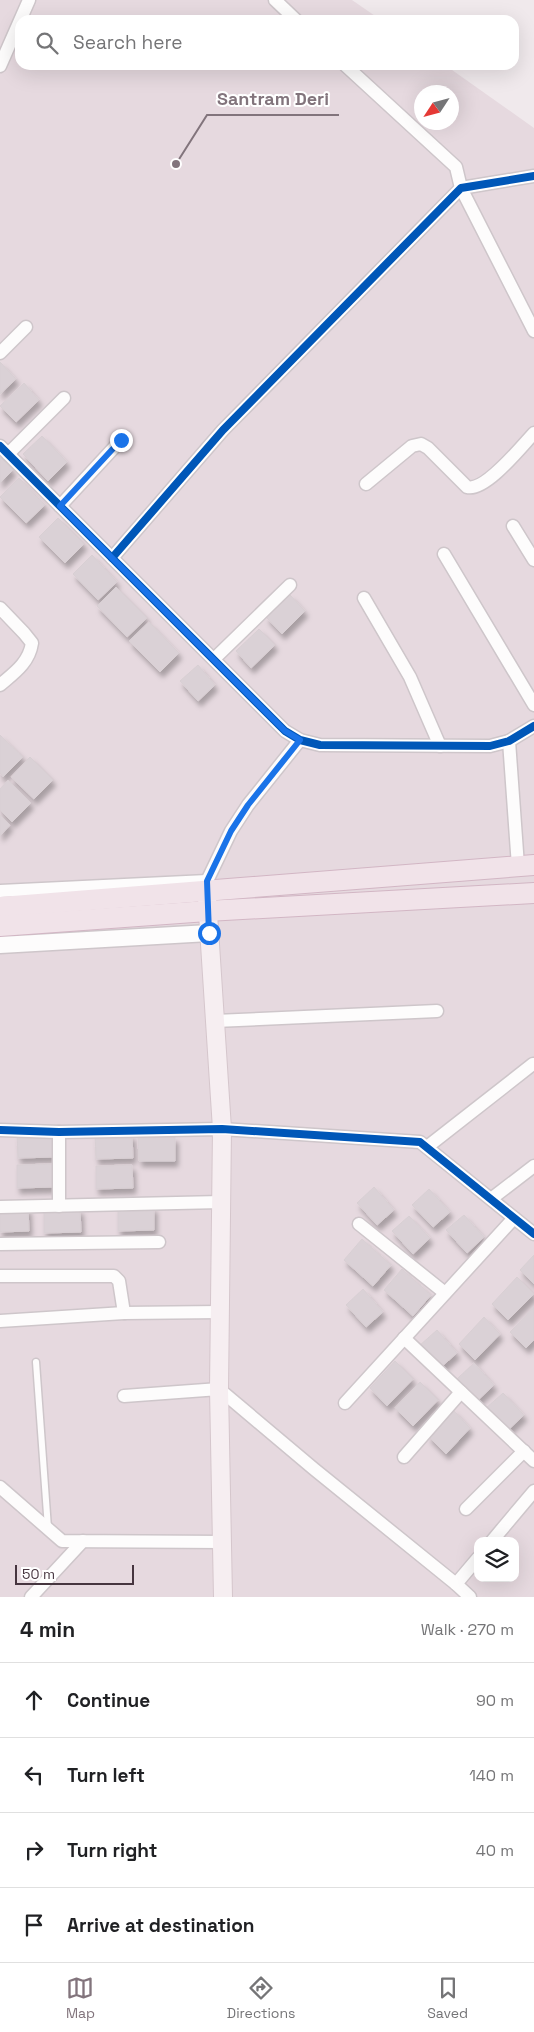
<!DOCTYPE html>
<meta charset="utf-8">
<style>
:root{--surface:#fff;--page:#f6f6f6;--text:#202124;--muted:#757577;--line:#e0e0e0;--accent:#82747c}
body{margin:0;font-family:"Space Grotesk",sans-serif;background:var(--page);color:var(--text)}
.controls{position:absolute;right:15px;bottom:15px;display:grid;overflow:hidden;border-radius:10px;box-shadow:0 5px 20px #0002}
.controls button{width:45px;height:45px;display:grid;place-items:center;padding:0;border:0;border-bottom:1px solid var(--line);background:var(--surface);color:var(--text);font:25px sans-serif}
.compass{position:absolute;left:414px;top:85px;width:45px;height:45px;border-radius:50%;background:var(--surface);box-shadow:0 5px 20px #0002;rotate:234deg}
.scale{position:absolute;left:15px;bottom:12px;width:119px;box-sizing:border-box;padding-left:5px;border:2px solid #46353f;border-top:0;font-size:14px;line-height:18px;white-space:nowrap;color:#46353f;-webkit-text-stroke:4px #fff;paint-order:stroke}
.stop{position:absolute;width:15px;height:15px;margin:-11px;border:4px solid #1a73e8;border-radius:50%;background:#fff}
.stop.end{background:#1a73e8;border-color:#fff;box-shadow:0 1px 5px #0008}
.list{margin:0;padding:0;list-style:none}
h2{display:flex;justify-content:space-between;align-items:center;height:65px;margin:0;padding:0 20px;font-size:21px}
h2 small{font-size:16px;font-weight:400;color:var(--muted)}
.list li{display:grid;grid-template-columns:32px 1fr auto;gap:15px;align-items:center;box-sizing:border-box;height:75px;padding:0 20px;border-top:1px solid var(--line)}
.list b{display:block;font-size:19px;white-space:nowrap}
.list em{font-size:16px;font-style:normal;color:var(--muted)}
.icon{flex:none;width:28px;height:28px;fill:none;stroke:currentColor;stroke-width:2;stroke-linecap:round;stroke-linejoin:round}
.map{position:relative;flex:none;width:534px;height:1597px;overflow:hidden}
.search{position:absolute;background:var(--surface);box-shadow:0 5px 20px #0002;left:15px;right:15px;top:15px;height:55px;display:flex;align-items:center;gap:12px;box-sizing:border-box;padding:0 18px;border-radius:15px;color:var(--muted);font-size:19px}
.sheet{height:365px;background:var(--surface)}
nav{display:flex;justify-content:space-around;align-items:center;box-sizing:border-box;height:70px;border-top:1px solid var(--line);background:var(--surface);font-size:14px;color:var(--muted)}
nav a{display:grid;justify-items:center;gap:2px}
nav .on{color:var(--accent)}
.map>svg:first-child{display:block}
</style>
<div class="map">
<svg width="534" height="1597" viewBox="0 0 534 1597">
<defs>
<filter id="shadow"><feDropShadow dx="3" dy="5.5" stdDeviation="2.5" flood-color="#0004"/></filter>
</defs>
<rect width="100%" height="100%" fill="#f0e9ec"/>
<path fill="#e6d9df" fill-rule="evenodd" d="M0,0H352L381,20H20V65H445L534,128V1597H0ZM422,92H452V122H422ZM478,1541H515V1578H478Z"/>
<g fill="#dad1d6" stroke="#d8cfd3" filter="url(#shadow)">
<polygon points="0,362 16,379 0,394"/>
<polygon points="24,383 39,400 16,422 0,406"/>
<polygon points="42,436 67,462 48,481 23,454"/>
<polygon points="0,457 13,470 0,483"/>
<polygon points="19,478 45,505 26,523 0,497"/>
<polygon points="58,518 84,544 65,563 39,537"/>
<polygon points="92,555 117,582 98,600 73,574"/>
<polygon points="116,587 147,618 127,637 97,606"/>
<polygon points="290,595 305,611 282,634 266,617"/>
<polygon points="149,622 179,653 160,672 129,641"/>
<polygon points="259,629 275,645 251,668 236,651"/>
<polygon points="198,665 215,685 198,701 180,681"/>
<polygon points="0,735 23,757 3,777 0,773"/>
<polygon points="30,757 53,780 34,799 11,777"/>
<polygon points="8,780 31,803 12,822 0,810 0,789"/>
<polygon points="0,815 10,825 0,836"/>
<polygon points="53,1134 54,1157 18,1158 17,1135"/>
<polygon points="95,1135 132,1135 133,1158 96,1159"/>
<polygon points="175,1137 175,1161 139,1161 138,1138"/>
<polygon points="53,1164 54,1187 17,1188 17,1165"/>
<polygon points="132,1165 133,1188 96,1189 96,1166"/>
<polygon points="374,1187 394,1210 377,1225 357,1203"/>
<polygon points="429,1189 450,1212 433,1227 412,1205"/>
<polygon points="154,1207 154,1230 118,1231 118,1208"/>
<polygon points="0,1208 28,1208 29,1231 0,1232"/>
<polygon points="80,1209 81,1232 44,1233 44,1210"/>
<polygon points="464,1215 484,1237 467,1253 446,1230"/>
<polygon points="409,1216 430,1238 413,1254 392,1231"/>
<polygon points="362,1239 391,1265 373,1286 344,1260"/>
<polygon points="534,1255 534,1284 520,1270"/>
<polygon points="402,1269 431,1295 413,1316 384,1290"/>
<polygon points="517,1277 534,1294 508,1320 492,1304"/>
<polygon points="363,1289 383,1312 366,1327 346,1305"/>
<polygon points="534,1307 534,1340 526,1348 510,1332"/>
<polygon points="484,1317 500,1334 475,1360 459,1344"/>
<polygon points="437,1330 457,1353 440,1368 419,1346"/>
<polygon points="395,1361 413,1379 387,1406 370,1388"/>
<polygon points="474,1363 494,1385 477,1401 457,1379"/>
<polygon points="420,1382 438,1400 413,1426 395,1408"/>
<polygon points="503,1393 524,1415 507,1431 486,1408"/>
<polygon points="453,1410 470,1428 446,1454 428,1436"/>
</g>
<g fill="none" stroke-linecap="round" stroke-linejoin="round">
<defs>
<polyline id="service" points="36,1362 48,1528"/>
<g id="minor">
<polyline points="275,0 296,20"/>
<polyline points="345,65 456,167 461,188 534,331"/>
<polyline points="0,66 29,0"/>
<polyline points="0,353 26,327"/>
<polyline points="0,446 285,731 300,740 320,745 490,746 509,741 534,726"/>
<polyline points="8,454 64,398"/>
<path d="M366,484L412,446L421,444L428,448L467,487C485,492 521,447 534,433"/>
<polyline points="60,506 121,440"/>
<polyline points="513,526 534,560"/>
<polyline points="444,554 534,705"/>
<polyline points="112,558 223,430 461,188 534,176"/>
<polyline points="364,598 410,677 440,746"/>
<path d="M0,608L24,633L32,643C29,663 14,673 0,685"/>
<polyline points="214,659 290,585"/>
<polyline points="509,741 518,866"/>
<polyline points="207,881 231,831 248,805 300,740"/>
<polyline points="0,891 207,881 206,890"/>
<polyline points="215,1021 437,1011"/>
<polyline points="0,1130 59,1132 222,1129 420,1142 534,1234"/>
<polyline points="427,1147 533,1064"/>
<polyline points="491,1199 534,1166"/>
<polyline points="59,1206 59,1132"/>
<polyline points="0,1207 221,1202"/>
<polyline points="359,1224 445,1293"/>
<polyline points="0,1244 159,1242"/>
<polyline points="0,1276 114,1276 119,1281 124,1313"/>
<polyline points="0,1321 124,1313 220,1312"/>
<polyline points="404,1338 534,1461"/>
<polyline points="124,1396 219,1389 314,1469 456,1584 478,1558"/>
<polyline points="345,1403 514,1218"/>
<polyline points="404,1457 461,1392"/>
<polyline points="0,1487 62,1541 223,1542"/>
<polyline points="466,1509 524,1451"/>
<polyline points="492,1541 534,1491"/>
<polyline points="456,1584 470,1597"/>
<polyline points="31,1597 83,1541"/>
</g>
<polyline id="tertiary" points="0,945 209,933"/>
<polyline id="secondary" points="207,898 222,1129 219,1389 223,1597"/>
<g id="primary">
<polyline points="0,907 534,865"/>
<polyline points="0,926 207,911 534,893"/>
</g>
</defs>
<use href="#service" stroke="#cec6ca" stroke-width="9"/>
<use href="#minor" stroke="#cec6ca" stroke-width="15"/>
<use href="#tertiary" stroke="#cec6ca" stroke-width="19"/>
<use href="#secondary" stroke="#d5c6cc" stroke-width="20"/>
<use href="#primary" stroke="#d2b6c4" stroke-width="22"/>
<use href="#service" stroke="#fdfcfc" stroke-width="6"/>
<use href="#minor" stroke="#fdfcfc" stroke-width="12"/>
<use href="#tertiary" stroke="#fdfcfc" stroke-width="16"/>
<use href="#secondary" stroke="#f6eef1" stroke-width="18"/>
<use href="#primary" stroke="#f1e3e9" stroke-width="20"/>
<defs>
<g id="cycleway">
<polyline points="0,446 285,731 300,740 320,745 490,746 509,741 534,726"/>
<polyline points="112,558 223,430 461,188 534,176"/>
<polyline points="0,1130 59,1132 222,1129 420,1142 534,1234"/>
</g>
</defs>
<use href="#cycleway" stroke="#fff" stroke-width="11"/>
<use href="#cycleway" stroke="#0057b8" stroke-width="8"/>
</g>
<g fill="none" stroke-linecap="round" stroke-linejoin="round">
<polyline stroke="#1a73e8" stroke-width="6" points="121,440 60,506 285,731 300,740 248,805 231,831 207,881 209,933"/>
</g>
<path fill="none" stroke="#82747c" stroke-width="2" d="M176 164L207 115H339"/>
<circle fill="#82747c" stroke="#fff" stroke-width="2" cx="176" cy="164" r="5"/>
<g font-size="18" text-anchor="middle" font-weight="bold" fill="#82747c" stroke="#fff" stroke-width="4" stroke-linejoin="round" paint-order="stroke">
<text x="273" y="105">Santram Deri</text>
</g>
</svg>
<div class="controls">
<button><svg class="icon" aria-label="layers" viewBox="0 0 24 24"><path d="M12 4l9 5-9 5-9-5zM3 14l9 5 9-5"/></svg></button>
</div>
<svg class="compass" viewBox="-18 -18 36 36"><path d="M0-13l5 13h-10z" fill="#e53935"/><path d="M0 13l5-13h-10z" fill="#757577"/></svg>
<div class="scale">50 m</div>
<div class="stop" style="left:209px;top:933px"></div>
<div class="stop end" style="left:121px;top:440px"></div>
<div class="search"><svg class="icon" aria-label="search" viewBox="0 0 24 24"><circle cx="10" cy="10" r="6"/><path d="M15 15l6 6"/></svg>Search here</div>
</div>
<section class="sheet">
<h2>4 min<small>Walk · 270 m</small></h2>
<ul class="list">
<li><svg class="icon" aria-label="ahead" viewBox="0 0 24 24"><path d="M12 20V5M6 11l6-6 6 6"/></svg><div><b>Continue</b></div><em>90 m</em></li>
<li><svg class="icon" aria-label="left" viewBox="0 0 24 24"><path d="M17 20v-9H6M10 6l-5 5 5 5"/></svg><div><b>Turn left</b></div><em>140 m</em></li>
<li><svg class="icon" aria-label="right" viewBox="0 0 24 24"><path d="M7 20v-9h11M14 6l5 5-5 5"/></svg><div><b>Turn right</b></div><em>40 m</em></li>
<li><svg class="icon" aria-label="arrive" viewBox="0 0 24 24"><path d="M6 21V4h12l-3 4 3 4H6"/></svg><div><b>Arrive at destination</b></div></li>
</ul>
</section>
<nav>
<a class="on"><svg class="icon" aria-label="map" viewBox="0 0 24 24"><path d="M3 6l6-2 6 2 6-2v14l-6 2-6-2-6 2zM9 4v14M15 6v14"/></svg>Map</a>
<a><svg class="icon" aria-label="directions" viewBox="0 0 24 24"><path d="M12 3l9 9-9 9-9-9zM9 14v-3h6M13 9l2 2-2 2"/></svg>Directions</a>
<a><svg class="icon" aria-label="saved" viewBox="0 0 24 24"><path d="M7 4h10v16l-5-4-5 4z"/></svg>Saved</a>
</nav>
